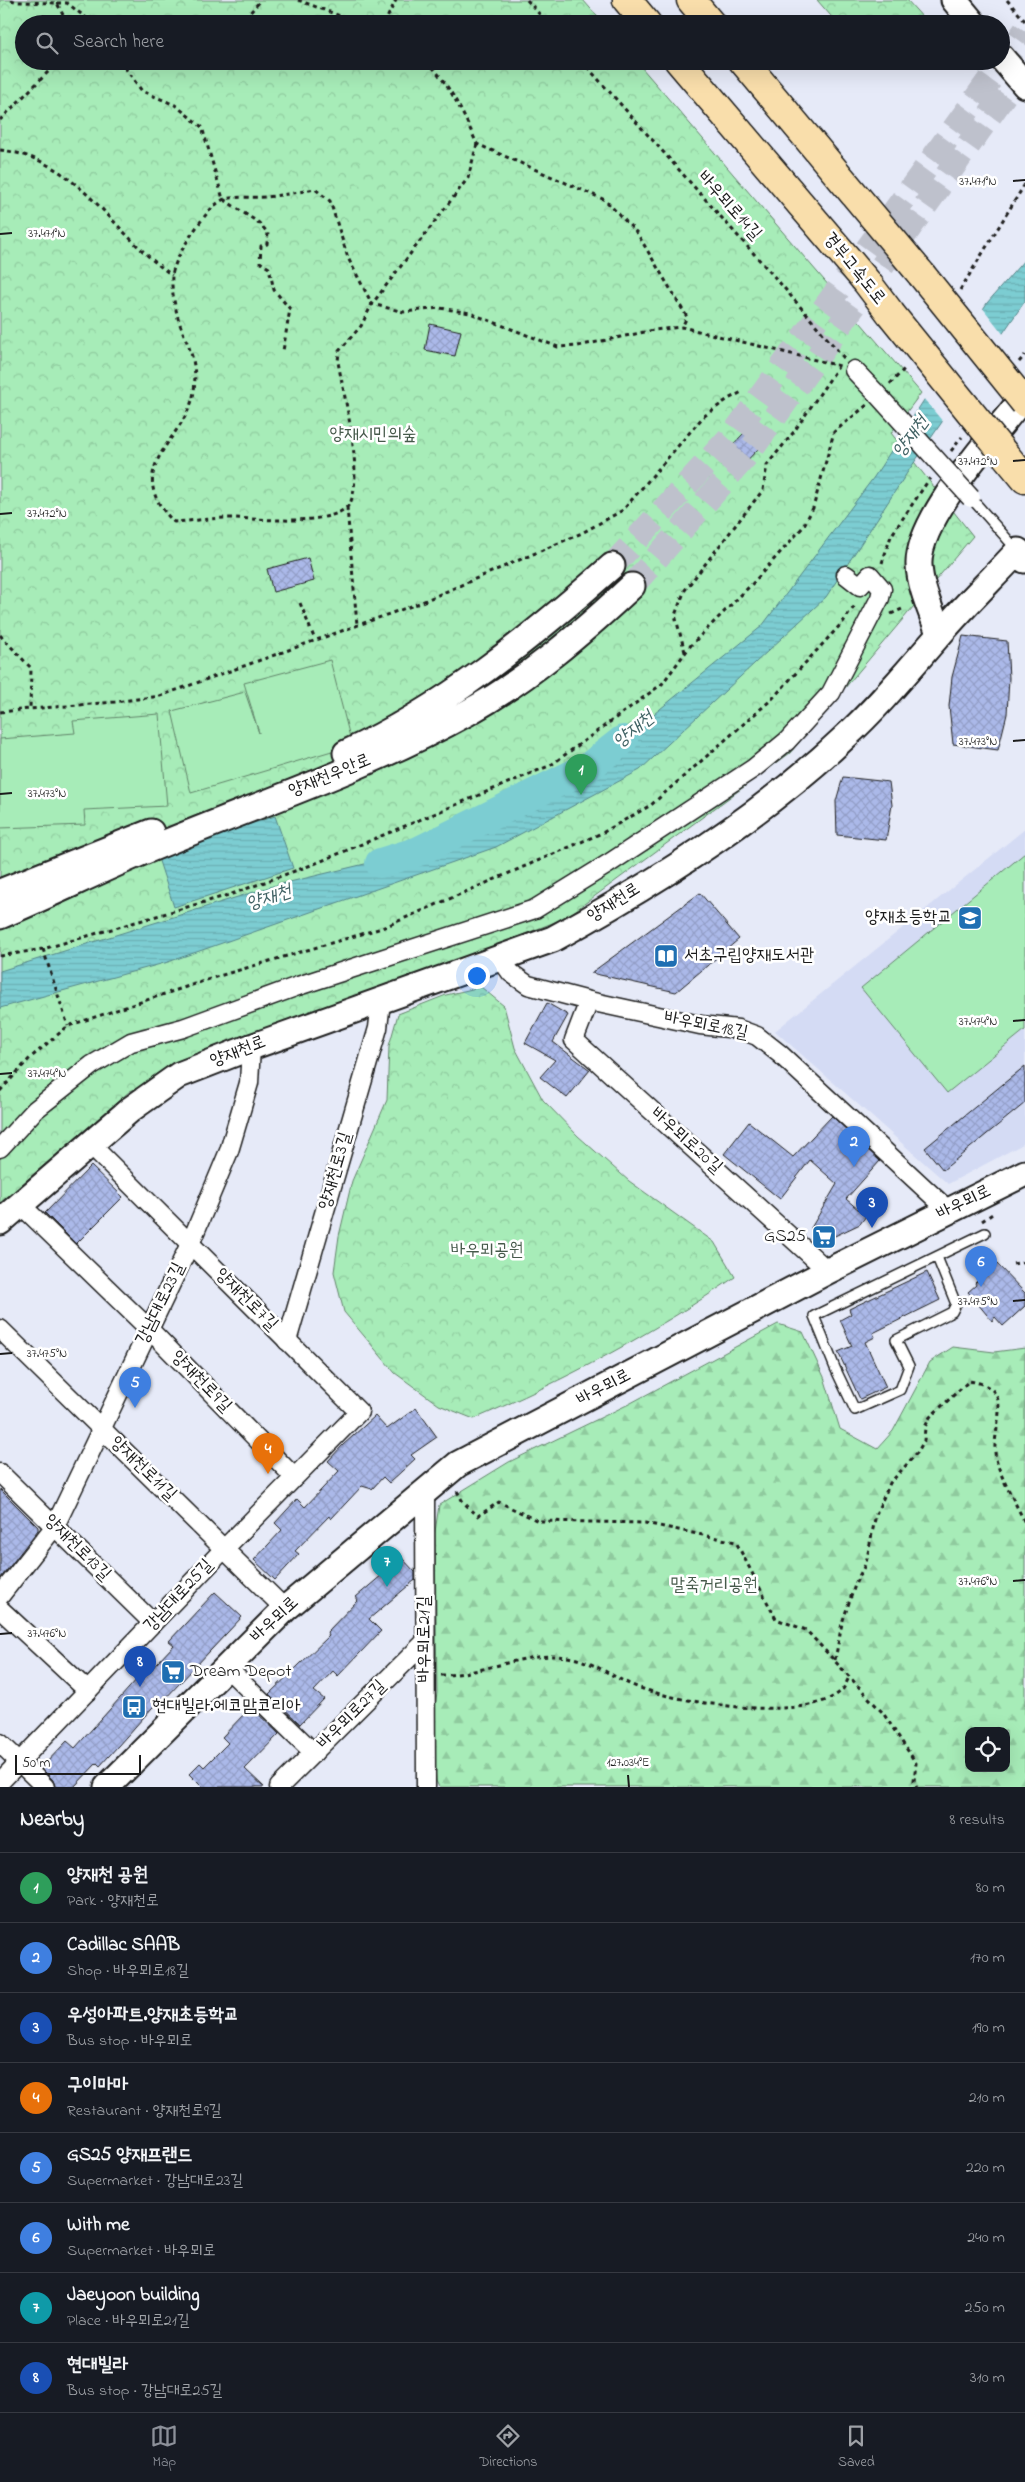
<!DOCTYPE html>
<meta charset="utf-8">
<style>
:root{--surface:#171b24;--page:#20242c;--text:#f1f3f6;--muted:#9ea1a6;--line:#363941;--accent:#8c9099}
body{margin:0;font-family:"Indie Flower","Poor Story",sans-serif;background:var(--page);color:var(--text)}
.controls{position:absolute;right:15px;bottom:15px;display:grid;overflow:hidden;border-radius:10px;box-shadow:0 5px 20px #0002}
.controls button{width:45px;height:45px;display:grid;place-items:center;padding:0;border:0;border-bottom:1px solid var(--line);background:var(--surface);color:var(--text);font:25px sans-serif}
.scale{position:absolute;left:15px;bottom:12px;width:126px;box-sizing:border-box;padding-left:5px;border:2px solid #1c1c1c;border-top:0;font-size:14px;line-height:18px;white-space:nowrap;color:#1c1c1c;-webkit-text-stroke:4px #fff;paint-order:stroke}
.you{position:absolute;left:476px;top:975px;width:18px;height:18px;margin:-12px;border:4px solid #fff;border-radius:50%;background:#1a73e8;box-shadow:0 0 0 8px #1a73e833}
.badge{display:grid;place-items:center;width:32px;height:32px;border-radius:50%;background:var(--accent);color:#fff;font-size:16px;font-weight:700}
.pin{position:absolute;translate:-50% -41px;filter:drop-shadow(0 1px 2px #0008)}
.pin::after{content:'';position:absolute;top:26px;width:18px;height:15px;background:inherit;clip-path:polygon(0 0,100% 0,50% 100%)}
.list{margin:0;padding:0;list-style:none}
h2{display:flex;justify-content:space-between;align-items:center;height:65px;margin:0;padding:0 20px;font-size:21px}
h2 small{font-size:16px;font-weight:400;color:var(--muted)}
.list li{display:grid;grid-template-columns:32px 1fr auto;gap:15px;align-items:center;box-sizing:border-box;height:70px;padding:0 20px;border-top:1px solid var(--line)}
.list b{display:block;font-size:19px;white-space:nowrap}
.list p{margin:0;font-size:16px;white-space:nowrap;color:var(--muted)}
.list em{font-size:16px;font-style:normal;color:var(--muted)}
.icon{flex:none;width:28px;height:28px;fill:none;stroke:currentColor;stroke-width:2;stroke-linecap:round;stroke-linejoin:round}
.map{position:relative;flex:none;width:1025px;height:1787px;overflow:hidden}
.search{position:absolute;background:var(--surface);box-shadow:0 5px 20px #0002;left:15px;right:15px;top:15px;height:55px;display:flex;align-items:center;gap:12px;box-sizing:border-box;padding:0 18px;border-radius:28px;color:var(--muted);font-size:19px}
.sheet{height:625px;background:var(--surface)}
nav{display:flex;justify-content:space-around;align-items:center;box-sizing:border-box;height:70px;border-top:1px solid var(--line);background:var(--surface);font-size:14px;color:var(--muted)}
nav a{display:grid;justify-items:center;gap:2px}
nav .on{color:var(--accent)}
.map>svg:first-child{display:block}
</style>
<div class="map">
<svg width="1025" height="1787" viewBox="0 0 1025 1787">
<defs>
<pattern id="forest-firs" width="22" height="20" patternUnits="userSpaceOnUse" patternTransform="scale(1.25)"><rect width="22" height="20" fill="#a7ecb8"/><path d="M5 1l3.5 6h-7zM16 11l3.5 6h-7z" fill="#8fca9e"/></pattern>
<pattern id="park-crowns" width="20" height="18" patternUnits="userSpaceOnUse" patternTransform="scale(1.25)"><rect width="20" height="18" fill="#a7ecb8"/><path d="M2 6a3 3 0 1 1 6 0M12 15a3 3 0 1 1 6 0" fill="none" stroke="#8fca9e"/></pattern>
<pattern id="water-rules" width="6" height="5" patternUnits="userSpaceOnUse" patternTransform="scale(1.25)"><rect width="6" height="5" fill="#7ccdd2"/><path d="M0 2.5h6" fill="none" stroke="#6bafb4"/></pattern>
<pattern id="building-cross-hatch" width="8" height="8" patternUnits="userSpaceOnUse" patternTransform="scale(1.25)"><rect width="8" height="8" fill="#abb9e9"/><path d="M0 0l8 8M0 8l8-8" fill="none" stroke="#939ec7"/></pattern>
</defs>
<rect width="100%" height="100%" fill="#e6eaf8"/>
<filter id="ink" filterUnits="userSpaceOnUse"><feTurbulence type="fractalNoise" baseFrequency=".02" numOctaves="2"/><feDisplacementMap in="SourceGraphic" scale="10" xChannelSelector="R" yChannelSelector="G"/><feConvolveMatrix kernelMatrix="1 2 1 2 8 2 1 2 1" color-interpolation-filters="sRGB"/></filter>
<g filter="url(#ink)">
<polygon fill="#d4dbf4" points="1025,829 1025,1143 948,1184 775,1031"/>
<path fill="url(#forest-firs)" stroke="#62846a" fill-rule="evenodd" d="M778,1324L803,1332L824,1377L840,1429L877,1449L893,1431L930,1362L953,1347L994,1352L1025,1348V1787H439L436,1781L432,1728L437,1693L435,1532L439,1505L509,1462L629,1404ZM969,1731H1006V1768H969Z"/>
<g fill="url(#park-crowns)" stroke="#62846a">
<polygon points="0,0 583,0 604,24 24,24 24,61 636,61 921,393 891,433 973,536 790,753 565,918 130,1091 0,1203"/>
<polygon points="817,0 907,0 925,20 921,24 838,24"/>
<path d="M481,987L504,1006L515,1048L543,1100L578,1136L629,1181L714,1242L735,1277C655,1332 564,1381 474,1419L439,1405L395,1373L344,1312L334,1272L339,1236L352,1181L387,1100L389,1046L398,1014L446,995Z"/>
</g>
<g fill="#a7ecb8" stroke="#62846a">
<polygon points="330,660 352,745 191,793 172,711 245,692 259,733 244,683"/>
<polygon points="159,714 167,806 84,810 85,825 0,828 0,739 75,733 73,721"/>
<polygon points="1025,853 1025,1030 947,1093 861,988"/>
</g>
<g fill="url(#water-rules)" stroke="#568689">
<polygon points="1025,259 1025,301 907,473 826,597 640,770 496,847 168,962 0,1008 0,971 273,886 419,851 590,766 762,626 874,477 987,303"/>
<polygon points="275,816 293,868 174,907 157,855"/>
</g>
<polygon fill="#e6eaf8" points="982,307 1004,335 944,423 923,398"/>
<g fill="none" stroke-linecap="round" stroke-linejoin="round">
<polyline stroke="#7ccdd2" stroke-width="30" points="380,863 419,851 590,766 623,740"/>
</g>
<g fill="url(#building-cross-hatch)" stroke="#1c1c1c">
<polygon points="430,324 461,331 455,356 425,350"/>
<polygon points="746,431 761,446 734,474 719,459"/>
<polygon points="308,558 314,581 273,592 267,569"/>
<polygon points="963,636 1007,641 1009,678 1007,714 998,750 953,744 949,706 952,677"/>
<polygon points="843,777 889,782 892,805 886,840 837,835 836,801"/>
<polygon points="700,893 739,939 676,992 591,973"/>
<polygon points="547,1003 568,1015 553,1042 590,1070 567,1098 540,1077 555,1060 525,1043"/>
<polygon points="1025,1066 1025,1103 943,1170 925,1148"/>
<polygon points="832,1116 880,1161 846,1199 866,1216 860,1224 820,1243 811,1228 837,1184 810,1160 780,1199 724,1154 749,1122 793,1157"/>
<polygon points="91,1166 123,1197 76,1244 45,1213"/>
<polygon points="996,1263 1025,1293 1025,1306 1003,1326 995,1317 992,1321 968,1292 976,1285 975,1283"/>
<polygon points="927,1272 940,1300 873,1333 875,1337 865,1342 886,1387 860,1399 838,1352 852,1346 840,1320 851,1314 849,1309"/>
<polygon points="416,1408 437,1437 411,1455 415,1459 389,1483 383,1477 372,1489 362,1486 331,1519 329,1516 295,1551 299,1554 275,1580 254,1560 282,1530 275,1523 297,1499 305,1507 339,1471 328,1461 343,1445 375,1416 387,1429"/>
<polygon points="0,1489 38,1527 38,1530 0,1579"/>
<polygon points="402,1558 415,1572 415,1580 369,1619 381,1631 338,1676 333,1671 314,1691 324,1699 300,1724 269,1694 329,1636 327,1632 358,1600 356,1597"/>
<polygon points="215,1592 242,1617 164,1700 161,1698 100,1766 97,1763 74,1787 55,1787 53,1780 41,1768 67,1741 75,1748 138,1678 141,1680 174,1645 169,1641"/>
<polygon points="254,1710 279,1734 245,1769 264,1787 202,1787 189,1774 200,1763 204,1767 228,1743 222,1737 246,1712 249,1715"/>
</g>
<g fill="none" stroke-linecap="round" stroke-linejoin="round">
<g stroke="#bec1cc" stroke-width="25" stroke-dasharray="25 12" stroke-linecap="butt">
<polyline points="612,566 735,432 1025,31"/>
<polyline points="632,586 751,450 1025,66"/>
</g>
<defs>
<g id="lane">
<polyline points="971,498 1017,550"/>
<polyline points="937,1257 956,1304 952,1312 896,1340 909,1366 900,1390 855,1410 835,1368 814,1316 985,1233"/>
</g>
<g id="street">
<polyline points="854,370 875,392"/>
<polyline points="501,959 511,973 528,985 589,1001 700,1025 738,1029 757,1036 780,1054 949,1211"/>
<polyline points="589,1001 574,1040 828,1271"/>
<polyline points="0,1148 35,1110 92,1065 131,1042 183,1028 298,986 535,909 608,864 754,768 787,741 831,693 880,598 882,589 870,575 860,586 846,575"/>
<polyline points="20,1204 149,1329 294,1477"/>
<polyline points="0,1329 285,1609"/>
<polyline points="287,1341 378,1028 381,1001"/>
<polyline points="0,1473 153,1623"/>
<polyline points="425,1492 426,1787"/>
<polyline points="0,1596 55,1526 190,1244 229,1151 249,1083 251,1047"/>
<polyline points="0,1609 88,1691"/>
<polyline points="226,1667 314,1753"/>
<polyline points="0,1743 45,1787"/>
<polyline points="0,1782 224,1549 359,1412 90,1144"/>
<polyline points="279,1787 425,1642"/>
</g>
<g id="secondary">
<polyline points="954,0 974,24"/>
<polyline points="1001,57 1025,85"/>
<path d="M939,634C932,612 920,588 919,565C917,518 996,433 1025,395"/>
<path d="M346,753C444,708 531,638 612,566"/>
<polyline points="0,892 151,832"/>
<path d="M0,916C50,895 98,871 148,850C255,805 366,769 467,713C527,680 582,633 632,586"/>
<path d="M0,1222L131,1109L179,1075L251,1047L553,939C654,884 762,816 845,737C880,705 909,669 940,634C965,605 992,579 1018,551L1025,560"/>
<polyline points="107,1787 285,1609 458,1464 828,1271 1025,1173"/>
</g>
<g id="highway">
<polyline points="627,0 647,24"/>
<polyline points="691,0 711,24"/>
<polyline points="679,61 866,281 891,314"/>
<polyline points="743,61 921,274"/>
<polyline points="1006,456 1025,479"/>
</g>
</defs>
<use href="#lane" stroke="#1c1c1c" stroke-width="12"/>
<use href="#street" stroke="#1c1c1c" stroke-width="21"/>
<use href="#secondary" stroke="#1c1c1c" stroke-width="29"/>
<use href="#highway" stroke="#1c1c1c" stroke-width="31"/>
<g stroke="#1c1c1c" stroke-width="3" stroke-dasharray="4 4" stroke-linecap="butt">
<polyline points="11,0 18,2 57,3 66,21 70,24"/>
<polyline points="298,0 343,17 367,24"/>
<polyline points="527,0 548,24"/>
<polyline points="1007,0 1025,21"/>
<polyline points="57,3 67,3 94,24"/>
<polyline points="240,24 261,0"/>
<polyline points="384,24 396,0"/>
<polyline points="120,61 142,91 175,105 202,127 223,199 259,223 268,233 267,244 261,246 260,262 269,268 274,290 290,309 283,351"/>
<path d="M427,61C450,85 463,113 477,144L605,200L637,233L687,317L682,327"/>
<polyline points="582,61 779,282 844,358"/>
<polyline points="0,120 59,61"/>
<path d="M477,144L468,178L372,304L361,326L339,351L338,362C344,396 363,470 351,501C339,529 256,518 231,518C212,518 193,521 174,522C118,467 188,439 194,391C198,357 187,347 178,318C175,306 171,289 172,276C174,258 199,221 212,208C215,205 221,200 225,199C238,196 253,198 266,197C283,195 299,192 315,189L330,201L348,258L372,304L404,312L440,308L470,313L558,347L578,346L654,330L682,327L840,366"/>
<path d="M0,150C80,159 112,234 172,275"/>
<polyline points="960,290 1025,184"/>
<polyline points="1019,362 1025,355"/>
<polyline points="890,384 906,367"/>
<polyline points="951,451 962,437"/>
<polyline points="347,507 357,625"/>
<polyline points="882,563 891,536 930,478"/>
<polyline points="300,603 315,640"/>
<polyline points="891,614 902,609"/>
<polyline points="0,635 31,668 30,709 115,702 160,696 417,604 582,533 623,510 703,417 728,399 744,391"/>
<polyline points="685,652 675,615 685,590 763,490 767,465 793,433 838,367"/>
<polyline points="0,712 30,709"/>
<polyline points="43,949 68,1026"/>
<polyline points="0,956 43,949 232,894 314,864 551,765 662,684 691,645 753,583 803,527 813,508 834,432 867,405"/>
<polyline points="0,1091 30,1058 68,1026 219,976 382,928 602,833 651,805 772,699 843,622 856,604"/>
<polyline points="982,1221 994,1213"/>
<polyline points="1013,1264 1025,1262"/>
<polyline points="457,1491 463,1502 478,1516 499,1502 538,1521 645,1523 736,1542 776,1619 806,1630 883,1713 916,1763 914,1781 917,1787"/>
<path d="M835,1660L842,1623L856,1582L866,1563L876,1514L890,1483L917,1453L924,1441L925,1427L930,1417L969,1381C1020,1388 989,1428 996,1459C1000,1477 1017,1505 1025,1523"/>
<path d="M441,1675C483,1675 524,1651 567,1657C596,1661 616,1681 643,1689C684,1703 809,1724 842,1690C845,1687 847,1681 849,1677"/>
</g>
<use href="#lane" stroke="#fff" stroke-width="9"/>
<use href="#street" stroke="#fff" stroke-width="18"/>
<use href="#secondary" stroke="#fff" stroke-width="25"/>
<use href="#highway" stroke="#f9deab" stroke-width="28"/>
<defs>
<polyline id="street-bridge" points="875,392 971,498"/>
<g id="highway-bridge">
<polyline points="921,274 1025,403"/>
<polyline points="891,314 1006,456"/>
</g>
</defs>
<use href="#street-bridge" stroke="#1c1c1c" stroke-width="21" stroke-linecap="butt"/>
<use href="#highway-bridge" stroke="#1c1c1c" stroke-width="31" stroke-linecap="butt"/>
<use href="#street-bridge" stroke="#fff" stroke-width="18"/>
<use href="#highway-bridge" stroke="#f9deab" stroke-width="28"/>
</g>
</g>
<path fill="none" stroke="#1c1c1c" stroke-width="2" d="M1013,181L1025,180M0,234L12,233M1013,461L1025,460M0,514L12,513M1013,741L1025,740M0,794L12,793M1013,1021L1025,1020M0,1074L12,1073M1013,1301L1025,1300M0,1354L12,1353M1013,1581L1025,1580M0,1634L12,1633M628,1775L629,1787"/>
<defs>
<symbol id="school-square" viewBox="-11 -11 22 22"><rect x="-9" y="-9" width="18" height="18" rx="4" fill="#1f6fb2" stroke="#fff"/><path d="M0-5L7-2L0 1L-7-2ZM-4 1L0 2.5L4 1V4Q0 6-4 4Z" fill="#fff"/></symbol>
<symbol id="library-square" viewBox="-11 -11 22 22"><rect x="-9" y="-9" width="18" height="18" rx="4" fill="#1f6fb2" stroke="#fff"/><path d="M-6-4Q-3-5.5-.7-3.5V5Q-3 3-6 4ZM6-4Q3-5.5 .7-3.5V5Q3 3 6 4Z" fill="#fff"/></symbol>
<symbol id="supermarket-square" viewBox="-11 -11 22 22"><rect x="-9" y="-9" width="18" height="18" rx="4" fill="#1f6fb2" stroke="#fff"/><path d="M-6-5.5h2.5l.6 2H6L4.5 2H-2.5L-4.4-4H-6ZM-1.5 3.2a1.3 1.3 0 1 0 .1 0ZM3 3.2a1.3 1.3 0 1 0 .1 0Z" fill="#fff"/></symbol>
<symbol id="bus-square" viewBox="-11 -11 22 22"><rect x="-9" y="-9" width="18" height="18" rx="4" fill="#1f6fb2" stroke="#fff"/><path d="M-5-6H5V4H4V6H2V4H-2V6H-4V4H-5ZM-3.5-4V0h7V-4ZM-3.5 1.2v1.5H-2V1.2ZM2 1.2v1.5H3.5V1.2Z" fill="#fff"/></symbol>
</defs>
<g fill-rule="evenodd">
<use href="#school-square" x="956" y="904" width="28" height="28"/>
<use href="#library-square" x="652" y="942" width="28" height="28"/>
<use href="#supermarket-square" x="810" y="1223" width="28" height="28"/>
<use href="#supermarket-square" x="159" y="1658" width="28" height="28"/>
<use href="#bus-square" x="120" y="1693" width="28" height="28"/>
</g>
<g text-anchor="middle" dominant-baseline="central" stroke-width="5" stroke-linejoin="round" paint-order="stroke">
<g font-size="18" fill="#1c1c1c" stroke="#fff">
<text transform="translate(729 206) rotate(48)">바우뫼로14길</text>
<text transform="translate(854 269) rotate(51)">경부고속도로</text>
<text transform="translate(330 776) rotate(-22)">양재천우안로</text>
<text transform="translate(614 903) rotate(-32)">양재천로</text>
<text transform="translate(706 1026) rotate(11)">바우뫼로18길</text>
<text transform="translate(238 1052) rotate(-21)">양재천로</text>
<text transform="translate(686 1141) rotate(42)">바우뫼로20길</text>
<text transform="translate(336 1171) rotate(-74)">양재천로3길</text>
<text transform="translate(964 1203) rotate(-26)">바우뫼로</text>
<text transform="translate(246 1300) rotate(45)">양재천로7길</text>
<text transform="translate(161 1304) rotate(-64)">강남대로23길</text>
<text transform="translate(201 1382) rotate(46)">양재천로9길</text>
<text transform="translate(604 1388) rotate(-28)">바우뫼로</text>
<text transform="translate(143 1469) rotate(44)">양재천로11길</text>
<text transform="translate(77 1548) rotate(45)">양재천로13길</text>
<text transform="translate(179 1596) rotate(-47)">강남대로25길</text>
<text transform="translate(275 1620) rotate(-43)">바우뫼로</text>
<text transform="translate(425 1639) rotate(-90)">바우뫼로21길</text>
<text transform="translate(352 1715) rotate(-45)">바우뫼로27길</text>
</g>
<g font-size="18" fill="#465a4b" stroke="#fff">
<text x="373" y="435">양재시민의숲</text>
<text x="487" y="1251">바우뫼공원</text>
<text x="714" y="1586">말죽거리공원</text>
</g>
<g font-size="18" fill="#1c1c1c" stroke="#fff" text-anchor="start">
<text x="952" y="918" text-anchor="end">양재초등학교</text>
<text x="684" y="956">서초구립양재도서관</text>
<text x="806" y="1237" text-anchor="end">GS25</text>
<text x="190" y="1672">Dream Depot</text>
<text x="152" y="1707">현대빌라.에코맘코리아</text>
</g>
<g font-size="19" font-style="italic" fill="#426365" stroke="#fff">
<text transform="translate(911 437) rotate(-53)">양재천</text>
<text transform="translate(634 730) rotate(-39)">양재천</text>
<text transform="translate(269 898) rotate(-18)">양재천</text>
</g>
</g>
<g font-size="12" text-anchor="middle" fill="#1c1c1c" stroke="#fff" stroke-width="5" stroke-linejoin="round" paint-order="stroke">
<text x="978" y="185">37.471°N</text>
<text x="47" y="237">37.471°N</text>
<text x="978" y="465">37.472°N</text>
<text x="47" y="517">37.472°N</text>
<text x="978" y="745">37.473°N</text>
<text x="47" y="797">37.473°N</text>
<text x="978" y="1025">37.474°N</text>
<text x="47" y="1077">37.474°N</text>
<text x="978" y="1305">37.475°N</text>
<text x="47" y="1357">37.475°N</text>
<text x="978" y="1585">37.476°N</text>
<text x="47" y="1637">37.476°N</text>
<text x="628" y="1766">127.034°E</text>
</g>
</svg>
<div class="controls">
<button><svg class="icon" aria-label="locate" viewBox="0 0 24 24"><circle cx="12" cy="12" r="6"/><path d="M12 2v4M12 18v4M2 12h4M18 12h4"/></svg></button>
</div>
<div class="scale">50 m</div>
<div class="you"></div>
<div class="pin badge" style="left:581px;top:795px;background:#2e9e5b">1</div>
<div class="pin badge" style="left:854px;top:1167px;background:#3f7fe0">2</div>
<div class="pin badge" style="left:872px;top:1228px;background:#1a4fb4">3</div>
<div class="pin badge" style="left:268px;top:1474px;background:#e8710a">4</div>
<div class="pin badge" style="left:135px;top:1408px;background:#3f7fe0">5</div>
<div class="pin badge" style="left:981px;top:1287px;background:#3f7fe0">6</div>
<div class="pin badge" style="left:387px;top:1587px;background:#0f9aa8">7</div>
<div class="pin badge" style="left:140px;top:1687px;background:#1a4fb4">8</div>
<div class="search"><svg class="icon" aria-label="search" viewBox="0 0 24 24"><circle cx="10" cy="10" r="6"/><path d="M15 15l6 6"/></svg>Search here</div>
</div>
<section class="sheet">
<h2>Nearby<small>8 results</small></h2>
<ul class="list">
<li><span class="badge" style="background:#2e9e5b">1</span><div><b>양재천 공원</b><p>Park · 양재천로</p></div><em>80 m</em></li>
<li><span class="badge" style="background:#3f7fe0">2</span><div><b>Cadillac SAAB</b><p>Shop · 바우뫼로18길</p></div><em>170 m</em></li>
<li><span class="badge" style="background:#1a4fb4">3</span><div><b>우성아파트.양재초등학교</b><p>Bus stop · 바우뫼로</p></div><em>190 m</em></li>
<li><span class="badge" style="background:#e8710a">4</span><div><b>구이마마</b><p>Restaurant · 양재천로9길</p></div><em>210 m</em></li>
<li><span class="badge" style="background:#3f7fe0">5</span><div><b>GS25 양재프랜드</b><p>Supermarket · 강남대로23길</p></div><em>220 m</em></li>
<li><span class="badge" style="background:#3f7fe0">6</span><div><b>With me</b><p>Supermarket · 바우뫼로</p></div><em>240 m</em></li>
<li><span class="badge" style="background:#0f9aa8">7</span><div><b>Jaeyoon building</b><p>Place · 바우뫼로21길</p></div><em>250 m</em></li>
<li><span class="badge" style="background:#1a4fb4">8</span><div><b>현대빌라</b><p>Bus stop · 강남대로25길</p></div><em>310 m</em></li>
</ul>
</section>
<nav>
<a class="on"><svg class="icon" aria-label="map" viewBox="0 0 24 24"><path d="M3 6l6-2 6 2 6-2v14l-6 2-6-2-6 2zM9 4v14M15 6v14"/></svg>Map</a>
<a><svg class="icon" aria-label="directions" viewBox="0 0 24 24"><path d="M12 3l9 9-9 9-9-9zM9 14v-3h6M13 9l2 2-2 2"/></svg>Directions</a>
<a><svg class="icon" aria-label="saved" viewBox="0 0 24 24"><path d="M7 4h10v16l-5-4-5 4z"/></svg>Saved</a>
</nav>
